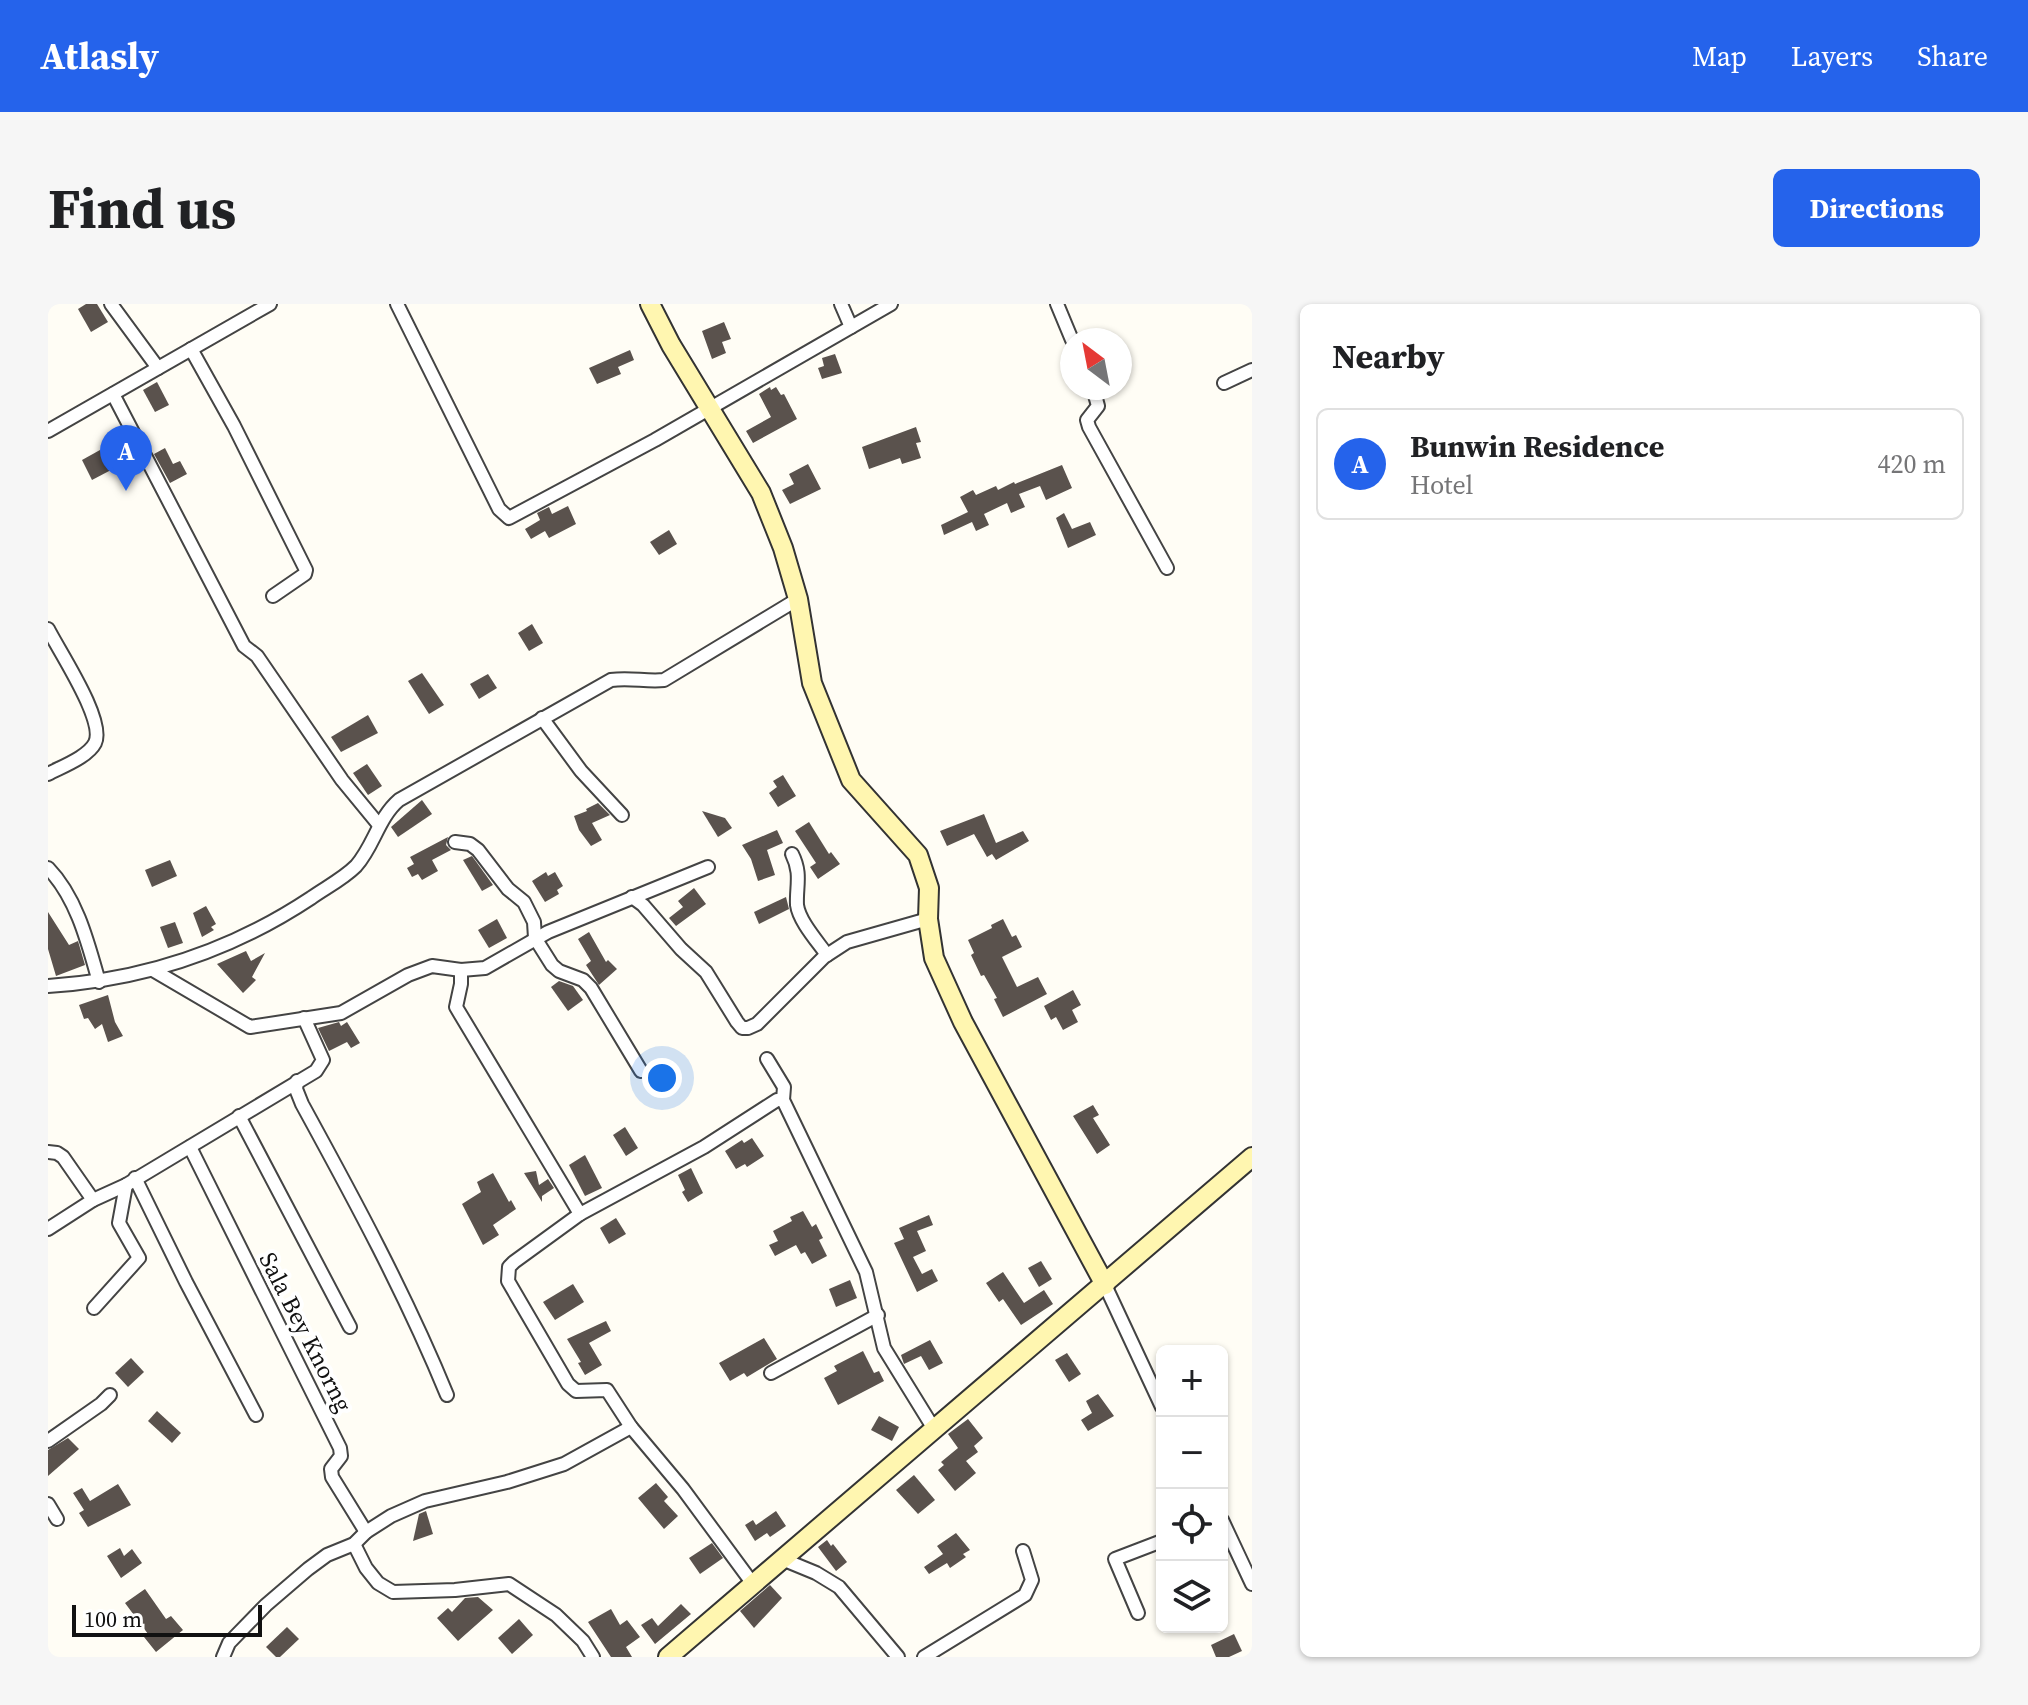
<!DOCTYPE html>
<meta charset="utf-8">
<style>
:root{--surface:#fff;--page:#f6f6f6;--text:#202124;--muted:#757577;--line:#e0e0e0;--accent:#2563eb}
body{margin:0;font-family:"Source Serif 4",serif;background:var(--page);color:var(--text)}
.controls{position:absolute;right:24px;bottom:24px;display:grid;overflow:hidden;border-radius:12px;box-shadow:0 2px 6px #0004}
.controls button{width:72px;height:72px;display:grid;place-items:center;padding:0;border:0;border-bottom:2px solid var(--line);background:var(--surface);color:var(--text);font:40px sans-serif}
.compass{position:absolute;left:1012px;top:24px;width:72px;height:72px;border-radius:50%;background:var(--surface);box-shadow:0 2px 6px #0004;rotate:328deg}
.scale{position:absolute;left:24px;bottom:20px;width:190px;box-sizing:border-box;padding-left:8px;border:4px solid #111;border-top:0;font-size:22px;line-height:28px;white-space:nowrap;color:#111;-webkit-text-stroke:6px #fff;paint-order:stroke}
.you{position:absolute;left:614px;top:774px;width:28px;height:28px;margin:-20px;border:6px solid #fff;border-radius:50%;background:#1a73e8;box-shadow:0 0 0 12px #1a73e833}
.badge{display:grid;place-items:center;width:52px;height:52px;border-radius:50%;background:var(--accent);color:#fff;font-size:26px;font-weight:700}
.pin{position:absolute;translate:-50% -66px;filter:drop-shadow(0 2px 4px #0008)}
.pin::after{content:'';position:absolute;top:42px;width:28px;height:24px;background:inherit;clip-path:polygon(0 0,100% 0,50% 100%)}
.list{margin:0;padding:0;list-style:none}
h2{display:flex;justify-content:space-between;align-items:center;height:104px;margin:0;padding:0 32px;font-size:34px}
h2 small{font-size:26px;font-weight:400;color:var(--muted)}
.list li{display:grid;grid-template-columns:52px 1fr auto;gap:24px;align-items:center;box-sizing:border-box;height:112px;margin:0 16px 16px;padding:0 16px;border:2px solid var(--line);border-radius:12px}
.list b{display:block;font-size:30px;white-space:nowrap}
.list p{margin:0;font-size:26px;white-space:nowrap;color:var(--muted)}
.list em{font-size:26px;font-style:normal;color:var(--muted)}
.icon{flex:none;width:44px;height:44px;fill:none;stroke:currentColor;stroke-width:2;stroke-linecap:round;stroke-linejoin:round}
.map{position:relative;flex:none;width:1204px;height:1353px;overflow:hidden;border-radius:12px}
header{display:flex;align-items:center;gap:48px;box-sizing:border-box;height:112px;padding:0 40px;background:var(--accent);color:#fff}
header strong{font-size:38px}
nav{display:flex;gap:44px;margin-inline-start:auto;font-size:28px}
.intro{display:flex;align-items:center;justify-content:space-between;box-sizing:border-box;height:192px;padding:0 48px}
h1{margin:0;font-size:56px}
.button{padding:20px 36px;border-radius:12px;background:var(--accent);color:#fff;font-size:28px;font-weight:700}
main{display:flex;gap:48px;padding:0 48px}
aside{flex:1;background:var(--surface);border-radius:12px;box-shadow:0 2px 6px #0004}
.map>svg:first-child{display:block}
</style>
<header>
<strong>Atlasly</strong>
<nav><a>Map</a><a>Layers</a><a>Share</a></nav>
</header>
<div class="intro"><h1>Find us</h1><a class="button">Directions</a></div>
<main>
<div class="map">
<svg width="1204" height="1353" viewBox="0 0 1204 1353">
<rect width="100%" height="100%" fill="#fffdf5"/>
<g fill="#5a524d">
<polygon points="38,0 49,0 60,18 43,28 30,5"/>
<polygon points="676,18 683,35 674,38 678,49 664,55 654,27"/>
<polygon points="582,46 586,56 570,63 573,70 549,80 541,64"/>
<polygon points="787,50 794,69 774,75 770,64 776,62 774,54"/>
<polygon points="109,78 121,101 107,108 95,86"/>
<polygon points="722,83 723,86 728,83 733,91 736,90 749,115 705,139 698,127 723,113 711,90"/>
<polygon points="868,123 873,138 868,139 873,154 854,160 852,154 821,165 814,143"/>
<polygon points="117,144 125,160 132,157 139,170 122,179 106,150"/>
<polygon points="52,146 63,166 44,176 34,156"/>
<polygon points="760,160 773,185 742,200 734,186 746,180 741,170"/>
<polygon points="1014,161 1024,184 998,196 992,182 971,190 977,203 963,209 959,199 936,210 941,221 928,227 924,218 896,231 893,221 920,208 912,193 925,186 928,191 948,182 950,186 966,178 967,180"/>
<polygon points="520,202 528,220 501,234 497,227 483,235 477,225 492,216 489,209 501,203 504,210"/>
<polygon points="1016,209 1024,225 1042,218 1048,231 1020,244 1008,214"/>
<polygon points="621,226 629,240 611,251 602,238"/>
<polygon points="484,320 495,339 481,347 470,329"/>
<polygon points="374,369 396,401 381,410 360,377"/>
<polygon points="440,370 449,384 431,395 422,380"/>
<polygon points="320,411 330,429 293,448 283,433"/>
<polygon points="319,460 334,482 320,491 305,469"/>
<polygon points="735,471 748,492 730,503 721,489 729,483 725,477"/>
<polygon points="374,496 384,510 350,533 343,523"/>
<polygon points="550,499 562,511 544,519 554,536 543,542 531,526 526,512 539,507 538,505"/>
<polygon points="654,507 677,514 684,524 670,533"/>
<polygon points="936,510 948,539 975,527 981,537 948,556 944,550 939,553 926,530 899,542 892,527"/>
<polygon points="761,518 781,550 783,548 792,560 770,575 762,563 768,559 747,527"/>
<polygon points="729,526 735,539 719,546 727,571 710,577 703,555 694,541"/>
<polygon points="400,533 398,541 403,546 384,556 390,567 374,576 370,570 364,573 359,564 366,560 362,553"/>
<polygon points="424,552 445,581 434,587 415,556"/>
<polygon points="122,556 129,572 104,583 97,566"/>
<polygon points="498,568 500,572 507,568 515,582 509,586 511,590 497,598 484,577"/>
<polygon points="646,584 658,600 628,622 621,614 635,603 630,597"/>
<polygon points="738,593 741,605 711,620 706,608"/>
<polygon points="158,602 168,620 163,623 166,626 154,633 145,609"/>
<polygon points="0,608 21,641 30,637 37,661 8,672 0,645"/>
<polygon points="449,615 459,634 441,644 430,626"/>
<polygon points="955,615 964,633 968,631 974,643 954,653 969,683 990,673 999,690 955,713 946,695 949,694 936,671 933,672 923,651 926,649 920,636 944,624 943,621"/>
<polygon points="127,618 135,639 120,644 112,623"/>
<polygon points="541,628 558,658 560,656 569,665 551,681 538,661 543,657 530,635"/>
<polygon points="198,647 203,657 217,649 204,673 208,676 195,689 169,660"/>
<polygon points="511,677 525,682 535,696 520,707 503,683"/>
<polygon points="1025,686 1033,701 1024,706 1030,718 1015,726 1008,713 1003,716 996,702"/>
<polygon points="60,691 67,718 75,732 60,738 54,720 47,725 40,714 36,715 31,701"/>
<polygon points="291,718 293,722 299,718 312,739 303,744 299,738 281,747 270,724"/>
<polygon points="1045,801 1051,811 1045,814 1062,841 1049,850 1025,812"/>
<polygon points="577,823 590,844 578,852 565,831"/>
<polygon points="704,834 716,852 699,863 697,860 688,865 677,847 694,836 696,839"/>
<polygon points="537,851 554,884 537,892 521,861"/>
<polygon points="643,864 655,889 640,898 634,888 637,886 630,871"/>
<polygon points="488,867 491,881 500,875 506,884 494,892 494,898 476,869"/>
<polygon points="445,869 461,898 463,896 468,905 445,921 451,931 435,941 414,900 433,888 429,878"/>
<polygon points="755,907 764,923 768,920 775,934 771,936 779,952 764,960 757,948 753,950 748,941 727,952 721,941 730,937 725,927 744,917 742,913"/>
<polygon points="881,911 885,921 869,927 878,947 865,953 874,970 884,965 890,977 869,988 846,939 856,935 851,924"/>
<polygon points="568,914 578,930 561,940 552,924"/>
<polygon points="993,957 1004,975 991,983 980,964"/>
<polygon points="955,968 976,999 996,986 1005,1000 973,1021 955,995 951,998 938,979"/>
<polygon points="802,976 809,994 788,1003 781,985"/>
<polygon points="525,980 536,998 507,1016 495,998"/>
<polygon points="558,1017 563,1027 541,1039 554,1061 537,1071 530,1059 533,1058 519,1035"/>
<polygon points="716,1034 729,1055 699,1073 696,1069 682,1077 671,1059"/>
<polygon points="882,1036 895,1059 881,1066 873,1052 856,1060 853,1051"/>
<polygon points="815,1047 826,1069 831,1067 836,1077 790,1101 776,1074 789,1067 786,1062"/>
<polygon points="1019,1049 1033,1070 1021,1078 1007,1056"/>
<polygon points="83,1054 96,1068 80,1083 67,1069"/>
<polygon points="1050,1090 1066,1112 1040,1127 1033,1116 1044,1109 1038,1097"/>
<polygon points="109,1107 133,1129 124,1139 100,1117"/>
<polygon points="831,1112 851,1123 844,1137 823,1126"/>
<polygon points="920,1115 935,1134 926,1142 930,1148 918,1157 928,1169 907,1187 890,1166 896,1161 893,1158 910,1144 900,1130"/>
<polygon points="20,1134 31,1145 0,1172 0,1146"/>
<polygon points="866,1171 887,1196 870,1210 848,1186"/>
<polygon points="608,1179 620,1193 616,1197 630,1212 616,1225 590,1194"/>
<polygon points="70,1180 83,1201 40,1223 31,1209 36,1206 25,1189 34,1184 42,1197"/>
<polygon points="378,1207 385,1230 365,1237 371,1210"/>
<polygon points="728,1207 738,1222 722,1233 719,1229 707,1237 697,1221 705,1216 708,1221"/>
<polygon points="908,1229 922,1246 915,1250 918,1253 902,1264 899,1259 881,1270 876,1263 895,1250 889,1242"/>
<polygon points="779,1236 783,1242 785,1240 799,1258 788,1267 770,1243"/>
<polygon points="664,1239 675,1254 652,1270 641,1254"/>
<polygon points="72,1244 76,1252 84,1245 94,1259 73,1274 59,1252"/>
<polygon points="722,1281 734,1294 706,1324 692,1307"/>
<polygon points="97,1285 118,1315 123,1312 135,1326 108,1348 96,1333 100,1330 77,1299"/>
<polygon points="430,1293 445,1306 410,1337 389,1314 400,1304 404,1308 417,1294"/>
<polygon points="633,1300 643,1310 607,1340 593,1321 604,1314 610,1322"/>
<polygon points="563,1305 572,1321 579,1316 592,1333 578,1343 584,1353 563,1353 540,1318"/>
<polygon points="471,1315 485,1331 464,1350 450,1334"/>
<polygon points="239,1323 251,1335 232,1353 228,1353 218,1343"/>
<polygon points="1186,1330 1194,1347 1181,1353 1168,1353 1163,1341"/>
</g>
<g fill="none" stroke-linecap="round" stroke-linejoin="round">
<defs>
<g id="street">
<polyline points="63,0 110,64"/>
<polyline points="349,0 451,205 461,214 607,136 843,0"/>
<polyline points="793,0 803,23"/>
<polyline points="1009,0 1024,36"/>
<polyline points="143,45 186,122 258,266 257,270 225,292"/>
<polyline points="1176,79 1204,66"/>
<polyline points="1045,84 1050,102 1039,116 1041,123 1119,264"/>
<polyline points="65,90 196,342 209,352 294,476 331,521"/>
<polyline points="0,127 222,0"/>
<path d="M0,325C11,347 58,417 47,439C40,453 13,463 0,470"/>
<polyline points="494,414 533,467 574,511"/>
<polyline points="407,538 422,540 430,546 460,585 476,598 486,618 487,634 504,661 511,667 535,676 543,684 593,767"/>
<path d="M744,550C754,570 748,582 749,601C751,617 770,638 779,651"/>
<path d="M0,564C29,594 40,639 51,678"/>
<polyline points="584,593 595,601 633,645 658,668 689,718 694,724 700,724 709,720 776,653 799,638 880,615"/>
<polyline points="105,666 202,723 293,709 360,671 384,662 413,666 437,664 500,628 660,563"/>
<polyline points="413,666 413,680 408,703 532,910"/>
<path d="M0,682C96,676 183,647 263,594C277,584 295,575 308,562C326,542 330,514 351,496L563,376C582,373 598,378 616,376L750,295"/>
<polyline points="719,755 736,783 735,796 818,968 836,1044 886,1125"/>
<path d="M249,777L248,785L254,800C306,895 358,991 399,1091"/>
<polyline points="191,812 302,1023"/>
<polyline points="142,843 292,1144 293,1152 283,1165 284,1173 318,1228"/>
<polyline points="0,848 9,849 15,853 45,896 78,881 268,767 275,756 256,714"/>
<polyline points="87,874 138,978 208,1111"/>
<polyline points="0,925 45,896"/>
<polyline points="1057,981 1114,1103"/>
<polyline points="46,1004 91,954 71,919 78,881"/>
<polyline points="723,1069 830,1011"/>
<polyline points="0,1137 53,1100 62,1091"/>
<polyline points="0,1200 9,1215"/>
<polyline points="1174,1216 1204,1280"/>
<polyline points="306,1240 318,1264 330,1279 345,1288 407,1286 461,1280 508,1311 535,1337 545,1353"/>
<polyline points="734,1255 768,1269 791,1283 850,1353"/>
<polyline points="705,1280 635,1185 583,1123 559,1086 528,1087 520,1080 460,977 461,963 466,958 532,910 656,843 729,796 735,796"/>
<polyline points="1090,1309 1067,1255 1114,1237"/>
<polyline points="175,1353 181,1339 218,1301 260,1265 279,1251 306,1240 318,1228 343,1212 377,1197 459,1178 516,1160 583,1123"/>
<polyline points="876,1353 977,1291 984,1276 975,1247"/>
</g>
<g id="secondary">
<polyline points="602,0 623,41 713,189 735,244 750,295 764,379 803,476 870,551 881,584 880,615 886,654 915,718 1057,981"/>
<polyline points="620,1353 1204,853"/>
</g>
</defs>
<use href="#street" stroke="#444" stroke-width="16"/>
<use href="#secondary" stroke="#333" stroke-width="22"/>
<use href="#street" stroke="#fff" stroke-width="12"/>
<use href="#secondary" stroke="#fff6b0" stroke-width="18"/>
</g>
<g text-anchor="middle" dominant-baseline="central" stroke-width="8" stroke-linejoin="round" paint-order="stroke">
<g font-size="24" fill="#111" stroke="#fff">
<text transform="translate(258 1028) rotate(63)">Sala Bey Knorng</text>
</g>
</g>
</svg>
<div class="controls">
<button>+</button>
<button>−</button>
<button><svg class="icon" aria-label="locate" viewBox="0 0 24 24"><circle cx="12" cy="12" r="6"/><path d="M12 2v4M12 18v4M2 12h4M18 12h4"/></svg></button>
<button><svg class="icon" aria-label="layers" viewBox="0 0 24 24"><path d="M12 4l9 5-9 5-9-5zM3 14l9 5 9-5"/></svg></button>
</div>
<svg class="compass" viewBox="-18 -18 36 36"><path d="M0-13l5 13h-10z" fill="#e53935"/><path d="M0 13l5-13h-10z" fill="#757577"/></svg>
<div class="scale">100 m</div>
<div class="you"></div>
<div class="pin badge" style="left:78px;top:187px">A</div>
</div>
<aside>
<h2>Nearby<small></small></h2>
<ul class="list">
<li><span class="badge">A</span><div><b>Bunwin Residence</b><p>Hotel</p></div><em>420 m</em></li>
</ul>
</aside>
</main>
